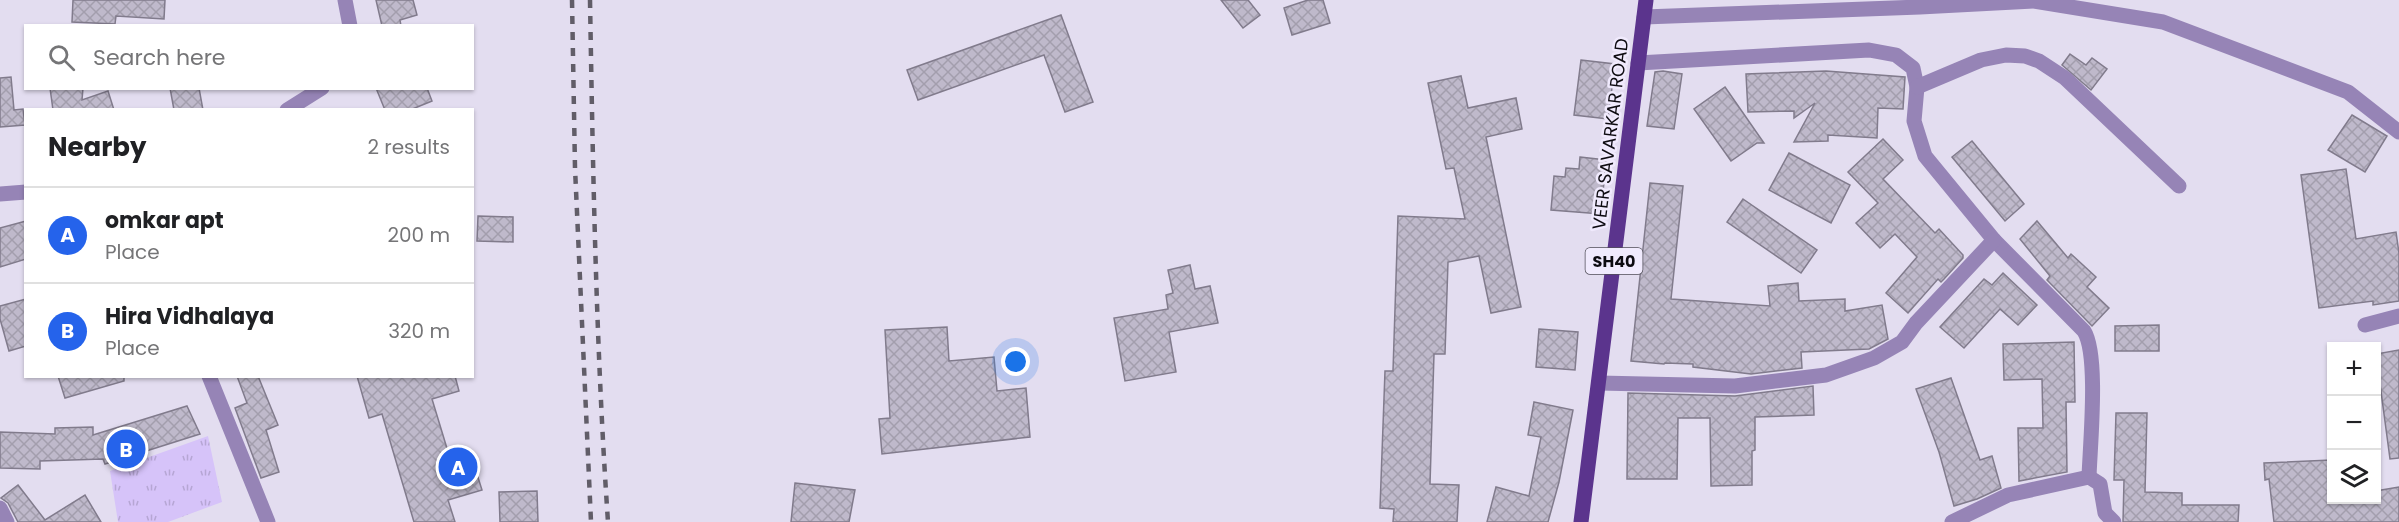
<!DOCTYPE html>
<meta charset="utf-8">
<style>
:root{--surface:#fff;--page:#f6f6f6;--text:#202124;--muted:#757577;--line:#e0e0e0;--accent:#2563eb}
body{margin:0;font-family:Poppins,sans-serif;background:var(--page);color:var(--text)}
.controls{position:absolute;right:18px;bottom:18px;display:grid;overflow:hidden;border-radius:0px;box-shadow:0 2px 4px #0004}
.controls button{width:54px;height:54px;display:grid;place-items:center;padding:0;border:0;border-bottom:2px solid var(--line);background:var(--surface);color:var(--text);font:30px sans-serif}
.you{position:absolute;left:1016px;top:362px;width:21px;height:21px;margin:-15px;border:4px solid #fff;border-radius:50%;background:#1a73e8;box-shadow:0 0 0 9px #1a73e833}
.badge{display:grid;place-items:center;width:39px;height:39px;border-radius:50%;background:var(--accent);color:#fff;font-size:20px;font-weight:700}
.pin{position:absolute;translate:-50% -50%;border:3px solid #fff;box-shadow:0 2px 6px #0006}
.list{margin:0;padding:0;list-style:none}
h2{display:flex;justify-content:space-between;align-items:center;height:78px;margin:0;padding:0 24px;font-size:26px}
h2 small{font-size:20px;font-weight:400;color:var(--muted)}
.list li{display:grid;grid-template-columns:39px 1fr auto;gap:18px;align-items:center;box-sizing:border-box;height:96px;padding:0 24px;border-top:2px solid var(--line)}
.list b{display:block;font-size:22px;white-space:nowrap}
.list p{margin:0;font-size:20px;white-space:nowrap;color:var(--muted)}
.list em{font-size:20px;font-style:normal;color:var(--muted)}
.icon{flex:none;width:33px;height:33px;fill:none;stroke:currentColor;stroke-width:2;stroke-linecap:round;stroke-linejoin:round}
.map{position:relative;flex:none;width:2399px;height:522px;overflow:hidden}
.search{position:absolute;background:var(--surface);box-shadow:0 2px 4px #0004;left:24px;top:24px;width:450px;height:66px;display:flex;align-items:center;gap:15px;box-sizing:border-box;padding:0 21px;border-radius:0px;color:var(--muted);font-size:22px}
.panel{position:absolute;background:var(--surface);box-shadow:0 2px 4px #0004;left:24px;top:108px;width:450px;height:270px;border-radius:0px}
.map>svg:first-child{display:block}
</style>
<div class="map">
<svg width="2399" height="522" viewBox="0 0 2399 522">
<defs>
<pattern id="park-tufts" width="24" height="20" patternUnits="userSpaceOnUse" patternTransform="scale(1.5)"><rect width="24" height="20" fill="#d6c3f9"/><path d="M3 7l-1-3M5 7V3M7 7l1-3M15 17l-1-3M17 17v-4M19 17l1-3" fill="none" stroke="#b6a6d4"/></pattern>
<pattern id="building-cross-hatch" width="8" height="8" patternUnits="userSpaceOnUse" patternTransform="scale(1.5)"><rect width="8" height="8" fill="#bfb9cb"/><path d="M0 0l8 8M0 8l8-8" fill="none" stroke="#a39ead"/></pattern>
</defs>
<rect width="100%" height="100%" fill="#e3ddf0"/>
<polygon fill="url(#park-tufts)" points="208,436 222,502 168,522 118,522 110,471"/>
<g fill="url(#building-cross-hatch)" stroke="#817b8c" stroke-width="1.5">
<polygon points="73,0 165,0 164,19 116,16 115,24 72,22"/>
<polygon points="376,0 413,0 417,15 400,20 401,26 382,26"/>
<polygon points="1221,0 1248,0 1260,15 1243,28"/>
<polygon points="1308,0 1323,0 1330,23 1292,35 1284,8"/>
<polygon points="1061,15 1093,102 1065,112 1044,55 918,100 907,70"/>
<polygon points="2070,54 2086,65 2092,58 2107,69 2091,90 2062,65"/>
<polygon points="1581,60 1615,64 1608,119 1574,115"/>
<polygon points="1663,71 1682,74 1674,129 1647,126 1655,72"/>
<polygon points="1826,71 1905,77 1903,109 1878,108 1877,138 1828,135 1828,141 1794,142 1815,103 1794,118 1794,111 1748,112 1746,74"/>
<polygon points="1461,76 1468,108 1516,98 1522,129 1486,137 1521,307 1491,313 1479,256 1448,262 1445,354 1434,354 1430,484 1459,485 1457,522 1393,522 1394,509 1380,508 1385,371 1393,371 1398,216 1465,219 1454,168 1446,169 1428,83"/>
<polygon points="11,77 14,110 23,109 25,125 0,127 0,78"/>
<polygon points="1725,87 1764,143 1757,143 1731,161 1694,109"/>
<polygon points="50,88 83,88 82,100 108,91 114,110 53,110"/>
<polygon points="170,88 199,88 203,110 174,110"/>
<polygon points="376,88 427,88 432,101 410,110 385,110"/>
<polygon points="2352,115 2387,136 2365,172 2328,150"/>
<polygon points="1883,139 1903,160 1883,179 1935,233 1939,229 1963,255 1963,258 1944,279 1941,282 1938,279 1908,313 1886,293 1917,257 1895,234 1880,248 1856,223 1878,203 1848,172"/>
<polygon points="1972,141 2024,204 2005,221 1952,157"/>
<polygon points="1789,153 1850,185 1831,223 1769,190"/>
<polygon points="1580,157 1606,160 1601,214 1551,210 1554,176 1565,177 1566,168 1579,169"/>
<polygon points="2346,169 2356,239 2396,232 2399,253 2399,301 2373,305 2373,301 2319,308 2301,175"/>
<polygon points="1650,183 1683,186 1671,299 1770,306 1768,286 1798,283 1799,301 1845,299 1845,311 1882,305 1888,339 1869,349 1801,352 1802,368 1751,374 1693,367 1693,364 1665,363 1664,364 1631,361"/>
<polygon points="1743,199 1817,250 1801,273 1727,222"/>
<polygon points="478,216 513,217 513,242 477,241"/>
<polygon points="26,221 26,259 0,267 0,228"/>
<polygon points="2037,221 2068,258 2071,254 2096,277 2087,287 2109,308 2092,326 2047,280 2050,276 2020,239"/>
<polygon points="1190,265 1195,289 1210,286 1218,323 1169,332 1176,372 1125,381 1114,318 1168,309 1166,295 1173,293 1168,270"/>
<polygon points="2003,273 2037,305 2018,325 2000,309 1964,348 1940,327 1984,279 1992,285"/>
<polygon points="26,299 26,346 9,351 0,319 0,306"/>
<polygon points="2159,325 2159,351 2115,351 2115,326"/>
<polygon points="947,327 949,361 994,357 997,391 1026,388 1030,437 882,454 879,419 890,418 885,330"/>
<polygon points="1539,329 1578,332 1575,370 1536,367"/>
<polygon points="2074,342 2075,402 2066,402 2067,472 2019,481 2018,428 2043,428 2042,379 2004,380 2003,344"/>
<polygon points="2399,350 2399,458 2390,459 2376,354"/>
<polygon points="58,376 124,376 124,381 65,398"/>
<polygon points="237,376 258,376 278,425 266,430 279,472 261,478 235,408 247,403"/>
<polygon points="357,376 455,376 459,391 432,399 449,455 469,449 482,490 448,500 455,522 414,522 382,414 369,418"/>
<polygon points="1951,378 1980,460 1992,456 2001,488 1977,499 1954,506 1939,452 1916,389"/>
<polygon points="1813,386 1814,415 1755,417 1755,450 1752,451 1752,485 1711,486 1710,418 1678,418 1677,479 1627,479 1628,393 1735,396"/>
<polygon points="1534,402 1573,410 1559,482 1548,522 1487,522 1496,487 1529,496 1541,437 1528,435"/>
<polygon points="187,406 200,434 105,464 103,459 40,461 40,469 0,468 0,432 55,434 55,428 93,427 93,435"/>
<polygon points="2116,413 2147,413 2145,492 2182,493 2182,505 2239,505 2238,522 2123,522 2124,480 2114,480"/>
<polygon points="2331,460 2331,500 2376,500 2376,491 2399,487 2399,522 2274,522 2269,479 2265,480 2264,463"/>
<polygon points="795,483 855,490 849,522 791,522"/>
<polygon points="18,485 45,520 85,495 101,522 18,522 8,503 1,498"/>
<polygon points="537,491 538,522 500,522 499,492"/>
</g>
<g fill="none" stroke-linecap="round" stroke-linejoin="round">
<g stroke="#9684b6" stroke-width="15">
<polyline points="345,0 350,26"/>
<polyline points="1644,17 1920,7 2034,1 2163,22 2348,92 2399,132"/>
<path d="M1638,63L1869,50L1896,55L1913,68L1917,87L1914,121L1925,156L1994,240L2084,331C2099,355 2090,445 2089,477L2008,495L1952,522"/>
<polyline points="1917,87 1981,60 2006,55 2025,56 2039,61 2065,78 2179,186"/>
<polyline points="287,110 322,88"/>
<polyline points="0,194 26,192"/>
<polyline points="2365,325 2399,316"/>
<polyline points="209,376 268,522"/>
<polyline points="1599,383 1735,386 1826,375 1874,358 1902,342 1916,323 1994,240"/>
<polyline points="2089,477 2100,484 2105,513 2114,522"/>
<polyline points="0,508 7,522"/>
</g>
<polyline stroke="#5b348d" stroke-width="15" points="1581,522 1646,0"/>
<g stroke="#615d68" stroke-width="4.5" stroke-dasharray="8 8" stroke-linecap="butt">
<polyline points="572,0 575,168 591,522"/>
<path d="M590,0C593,174 596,348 608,522"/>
</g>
</g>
<g text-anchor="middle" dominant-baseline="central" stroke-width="5" stroke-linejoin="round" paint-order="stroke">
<rect fill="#f0eafd" stroke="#514e58" stroke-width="1.5" x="1585.5" y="248" width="57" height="26" rx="4.5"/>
<g font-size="16" font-weight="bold" fill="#0d0b11">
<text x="1614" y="261">SH40</text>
</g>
<g font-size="18" fill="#0d0b11" stroke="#f0eafd">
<text transform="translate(1610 134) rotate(-83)">VEER SAVARKAR ROAD</text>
</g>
</g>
</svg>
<div class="controls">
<button>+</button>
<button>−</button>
<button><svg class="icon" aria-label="layers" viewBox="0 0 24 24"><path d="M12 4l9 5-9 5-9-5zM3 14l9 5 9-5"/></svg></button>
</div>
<div class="you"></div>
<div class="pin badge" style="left:458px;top:467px">A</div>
<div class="pin badge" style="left:126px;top:449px">B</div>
<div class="search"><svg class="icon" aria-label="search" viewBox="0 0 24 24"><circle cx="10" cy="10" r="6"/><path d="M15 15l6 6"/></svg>Search here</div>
<section class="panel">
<h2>Nearby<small>2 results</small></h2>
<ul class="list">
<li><span class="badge">A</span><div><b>omkar apt</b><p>Place</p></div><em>200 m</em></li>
<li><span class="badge">B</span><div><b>Hira Vidhalaya</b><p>Place</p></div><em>320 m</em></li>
</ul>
</section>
</div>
